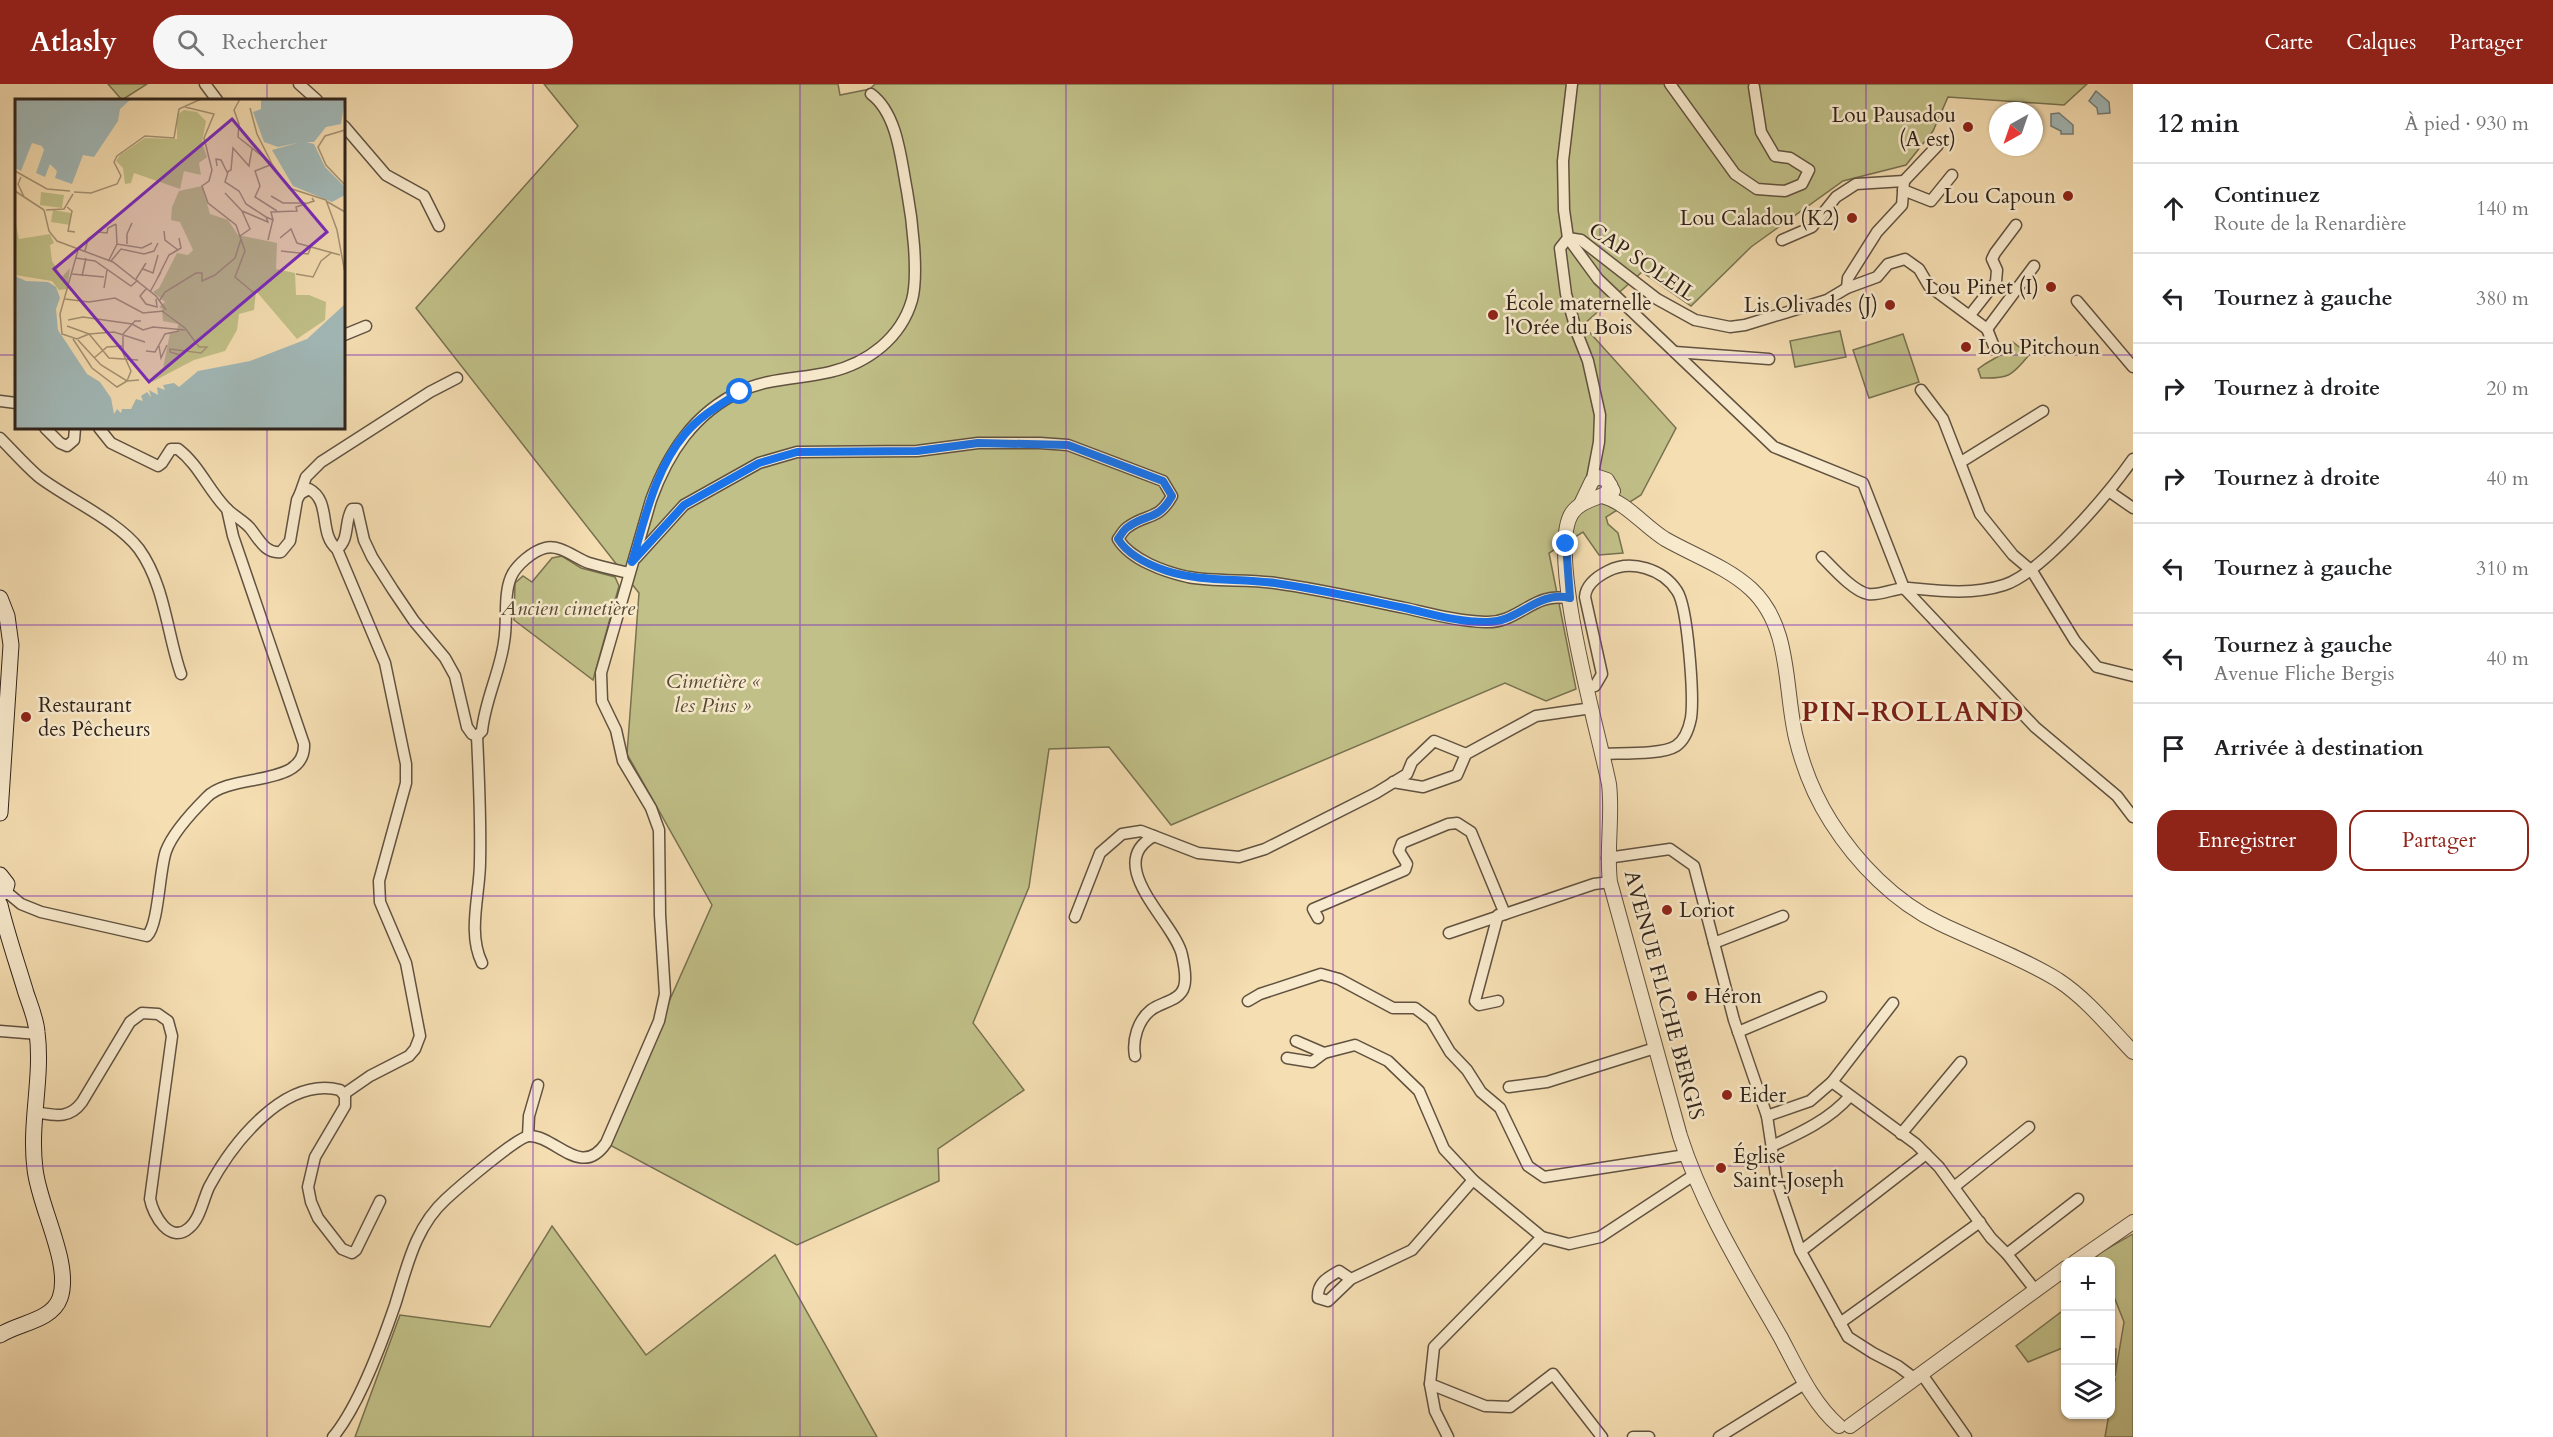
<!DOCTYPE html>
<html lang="fr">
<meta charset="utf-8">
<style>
:root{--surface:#fff;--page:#f6f6f6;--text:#202124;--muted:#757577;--line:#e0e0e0;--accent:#8f2418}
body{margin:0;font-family:Cardo,serif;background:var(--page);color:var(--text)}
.controls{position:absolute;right:18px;bottom:18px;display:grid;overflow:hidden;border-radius:12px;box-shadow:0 2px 4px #0004}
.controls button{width:54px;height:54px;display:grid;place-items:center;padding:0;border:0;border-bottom:2px solid var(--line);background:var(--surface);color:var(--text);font:30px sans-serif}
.compass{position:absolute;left:1989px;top:18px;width:54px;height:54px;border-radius:50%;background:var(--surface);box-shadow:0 2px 4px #0004;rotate:220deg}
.stop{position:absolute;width:18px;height:18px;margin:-14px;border:4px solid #1a73e8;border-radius:50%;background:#fff}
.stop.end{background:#1a73e8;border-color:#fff;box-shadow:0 2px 6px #0008}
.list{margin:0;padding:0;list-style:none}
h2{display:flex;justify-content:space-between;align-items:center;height:78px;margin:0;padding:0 24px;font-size:26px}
h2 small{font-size:20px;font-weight:400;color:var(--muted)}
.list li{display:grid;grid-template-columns:39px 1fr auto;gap:18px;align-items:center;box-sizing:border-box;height:90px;padding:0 24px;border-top:2px solid var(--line)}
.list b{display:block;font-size:22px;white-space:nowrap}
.list p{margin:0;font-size:20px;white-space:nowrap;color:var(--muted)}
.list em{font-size:20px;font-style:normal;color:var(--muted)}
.actions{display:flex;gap:12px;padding:18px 24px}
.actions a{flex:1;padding:14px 0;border:2px solid var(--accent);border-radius:18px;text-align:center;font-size:21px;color:var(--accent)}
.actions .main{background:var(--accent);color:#fff}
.icon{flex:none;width:33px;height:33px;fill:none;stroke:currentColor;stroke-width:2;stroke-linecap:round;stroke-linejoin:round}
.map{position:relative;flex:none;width:2133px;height:1353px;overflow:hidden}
header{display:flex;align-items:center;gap:36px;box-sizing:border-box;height:84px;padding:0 30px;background:var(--accent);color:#fff}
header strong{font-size:28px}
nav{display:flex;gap:33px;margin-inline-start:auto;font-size:21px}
.search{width:420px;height:54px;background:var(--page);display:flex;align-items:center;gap:15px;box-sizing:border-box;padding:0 21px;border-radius:33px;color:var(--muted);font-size:22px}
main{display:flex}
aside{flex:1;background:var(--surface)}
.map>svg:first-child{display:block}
</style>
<header>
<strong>Atlasly</strong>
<div class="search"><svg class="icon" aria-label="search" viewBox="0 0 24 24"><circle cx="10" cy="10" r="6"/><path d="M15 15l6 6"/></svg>Rechercher</div>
<nav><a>Carte</a><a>Calques</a><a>Partager</a></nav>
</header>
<main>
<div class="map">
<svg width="2133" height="1353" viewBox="0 0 2133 1353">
<rect width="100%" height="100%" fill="#f5deb2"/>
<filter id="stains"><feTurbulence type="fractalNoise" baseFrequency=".00333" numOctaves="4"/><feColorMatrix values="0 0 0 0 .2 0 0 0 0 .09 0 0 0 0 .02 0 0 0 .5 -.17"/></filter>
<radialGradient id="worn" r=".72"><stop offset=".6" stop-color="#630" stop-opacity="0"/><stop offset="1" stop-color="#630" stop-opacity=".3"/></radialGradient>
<g fill="#c1c088" stroke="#787251" stroke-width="1.5">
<polygon points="108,0 147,0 122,16"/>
<polygon points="544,0 838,0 840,11 870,5 875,0 2087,0 2064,21 1948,13 1933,47 1906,81 1843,97 1751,163 1691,222 1642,188 1583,241 1676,344 1641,411 1606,433 1608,440 1618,449 1623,469 1599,471 1583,448 1549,469 1576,605 1546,617 1505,599 1171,741 1109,663 1049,665 1029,803 973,939 1024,1006 938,1065 939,1097 797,1161 606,1059 712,821 627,670 639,509 416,224 578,42"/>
<polygon points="1840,247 1846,273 1795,283 1790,257"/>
<polygon points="1903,250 1919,298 1869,314 1853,266"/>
<path d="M2013,258L2029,271C2012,292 2008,295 1981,294L1978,285C1994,272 2000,276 2013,258Z"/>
<polygon points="562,472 581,484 615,493 619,502 593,596 514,536 515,499 523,492 532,498 552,474"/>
<polygon points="552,1142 646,1271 775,1171 877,1353 355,1353 400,1231 490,1243"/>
<polygon points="2133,1150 2133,1353 2105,1353 2115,1295 2111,1295 2111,1264 2116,1265 2115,1292 2124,1238 2111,1205 2110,1178 2099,1177 2096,1171"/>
<polygon points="2065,1225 2065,1263 2028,1278 2016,1262"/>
</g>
<g fill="#a2b9b8" stroke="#747d79" stroke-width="1.5">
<polygon points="2096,7 2109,18 2110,29 2098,30 2097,24 2089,17"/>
<polygon points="2059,29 2073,41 2073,50 2061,50 2061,47 2051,42 2051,30"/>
</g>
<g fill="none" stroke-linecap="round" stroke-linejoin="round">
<defs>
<g id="minor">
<polyline points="205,0 217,16"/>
<polyline points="299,0 317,16"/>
<polyline points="1572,0 1563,77 1564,126 1568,154 1598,195 1774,363 1863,399 1904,504 2035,643 2117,712 2133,733"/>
<polyline points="1670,0 1735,90 1757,105 1785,107 1802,100 1809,86 1790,74 1775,72 1761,48 1754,3"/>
<polyline points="344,42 386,91 424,112 439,142"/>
<polyline points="1904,97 1938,61"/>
<polyline points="1903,106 1931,117 1952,91"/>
<polyline points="1568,154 1581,156 1657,215 1695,236 1730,243 1745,241 1827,216 1847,204 1877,193 1888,180 1905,175 1919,185 1929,202 1987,245 2034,182"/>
<polyline points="1568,154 1560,164 1566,210 1577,249 1588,277 1600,331 1599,358 1591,400"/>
<polyline points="1782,156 1812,143 1836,113 1856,100 1904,97 1902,121 1877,148 1848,194 1847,204"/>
<polyline points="2077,217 2133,283"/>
<polyline points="1970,231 1996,198 1997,186 1992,175 1995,169 2016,141"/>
<polyline points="1987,245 1995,265"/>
<polyline points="344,251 366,242"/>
<polyline points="1675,268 1769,275"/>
<polyline points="1921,306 1943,335 1980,430 2013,471 2032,487 2075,557 2097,583 2133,592"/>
<polyline points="0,317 16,319"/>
<polyline points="45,344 60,359 67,362 74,356 75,344"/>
<path d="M99,344L111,359L158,382L162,379L171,365H178C198,380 208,405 225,423C232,431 243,436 250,444C259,455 265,470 281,468L290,457L297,416L300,410L309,405C332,417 318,450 337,465C350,456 344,437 352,425H357L364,456L372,473L393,506L414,537L445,574L455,592L467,643L472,650L477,652L482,647C485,616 500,588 504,558C508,537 503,512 511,493C516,481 533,467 545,464C560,460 575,474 589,479C602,483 616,486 629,489"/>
<path d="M0,354C13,367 25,381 39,393C68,415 118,437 139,465C165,501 167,550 181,590"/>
<polyline points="1961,378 2043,327"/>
<polyline points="2110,408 2133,424"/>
<polyline points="300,410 306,393 321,378 430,308 457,294"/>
<polyline points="337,465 385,579 406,680 406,699 379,797 380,818 406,879 420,952 415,965 409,972 370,992 344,1010"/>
<path d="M1822,473C1833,484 1853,507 1868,510C1881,512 1896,503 1909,504C1940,507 1973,511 2004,501C2042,489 2109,409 2133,375"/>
<path d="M636,474L684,421L759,379L797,368L917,367L978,359H1040L1068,361L1163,397L1172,412C1158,437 1147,429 1128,443C1124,445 1121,451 1118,455C1131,476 1165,488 1188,493C1216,498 1247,495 1275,499C1318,505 1362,515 1405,524C1432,530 1457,537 1485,538C1519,540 1534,506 1570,515"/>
<path d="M1586,604L1595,602L1602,590L1585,513C1586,500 1598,492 1608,487C1631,475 1663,485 1677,507C1688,523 1694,613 1691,634C1689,644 1685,656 1676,662C1662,671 1621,669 1603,670"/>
<path d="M477,652C479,694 481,735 480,778C480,810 467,849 482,879"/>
<polyline points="1393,698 1423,703 1457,691 1466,670 1536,632 1592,624"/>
<polyline points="1607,774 1670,765 1694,782 1734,936 1767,1032 1777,1098 1800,1166 1848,1253 1873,1269 1898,1282 1914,1294"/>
<path d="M9,810L21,820L41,828L147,852C159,840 159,787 166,767C173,748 193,727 207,713C232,688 306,704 304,660L233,452L227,425"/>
<polyline points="1075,833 1100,769 1122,750 1141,747 1198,769 1239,773 1265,765 1376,709 1407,690 1412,678 1434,657 1466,670"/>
<polyline points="1318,834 1313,825 1405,786 1407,780 1399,767 1402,759 1448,740 1457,739 1471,748 1505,830"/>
<polyline points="1449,849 1594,800 1610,798"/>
<polyline points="1714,859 1783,832"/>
<polyline points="1248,917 1260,910 1321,890 1339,895 1393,924 1415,924 1431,936 1450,968 1467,986 1481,1008 1500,1024 1528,1082 1544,1093 1686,1071"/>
<polyline points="1498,917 1479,921 1475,917 1498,831"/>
<polyline points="0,947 38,950"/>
<polyline points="1738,948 1821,913"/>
<polyline points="1296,957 1324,969 1355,961 1388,977 1419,1007 1444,1065 1473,1096 1542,1153 1569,1160 1600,1153 1694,1091"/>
<path d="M1135,972C1132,956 1138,936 1151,926C1161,918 1180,917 1184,903C1187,894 1184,880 1182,871C1175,838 1102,781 1154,752"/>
<polyline points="1287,974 1312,978 1324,969"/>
<polyline points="1832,998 1916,1060 1939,1083 1991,1154 2007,1170 2036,1207"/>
<polyline points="1509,1003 1547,998 1655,964"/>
<path d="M34,1028C54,1031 69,1036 82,1018L130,938L142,929L158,930L168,937L172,952L150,1115C153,1131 170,1161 189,1144C200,1135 203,1116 209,1103C232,1060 284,992 340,1006L345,1012V1022L315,1073L308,1103L311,1118L318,1134L342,1165L352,1169L356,1166L380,1117"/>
<polyline points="1767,1032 1810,1017 1832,998 1893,919"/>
<polyline points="1901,1050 1961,978"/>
<polyline points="528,1052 529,1032 538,1001"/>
<path d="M1772,1062C1800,1049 1829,1036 1850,1012"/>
<polyline points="1954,1103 2029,1043"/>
<polyline points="1801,1167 1926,1070"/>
<polyline points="2007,1170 2078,1115"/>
<path d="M1351,1195L1339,1187C1327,1194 1317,1199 1318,1214L1328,1217L1351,1195L1412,1166L1473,1096"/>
<polyline points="1840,1239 1980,1138"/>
<polyline points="1921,1289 1966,1353"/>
<polyline points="1430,1300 1485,1322 1510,1323 1553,1290 1602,1353"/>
<path d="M333,1353C358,1323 382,1259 395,1221C407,1183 415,1143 446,1115C458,1104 517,1053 529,1052C555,1051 581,1096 606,1059L659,937L665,910L660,831L659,746L651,724L623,677L616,646L602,617L601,589L651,416C668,369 694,329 741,307C768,294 801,295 830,288C868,279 901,254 912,216C919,190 912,134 907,107C901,77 898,30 871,10"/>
<polyline points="1448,1353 1435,1327 1430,1300 1434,1263 1542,1153"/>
<polyline points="1633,1353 1649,1353"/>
<polyline points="1719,1353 1806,1299"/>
</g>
<g id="tertiary">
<path d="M1610,401L1607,409C1596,415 1580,417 1572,429C1546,468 1599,650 1609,700C1613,733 1606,765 1610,798L1680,1052C1703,1124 1744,1189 1781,1254C1797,1284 1813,1320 1839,1342"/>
<path d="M1602,412C1626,418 1644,442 1665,455C1693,471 1727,483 1751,505C1792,543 1784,605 1796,654C1803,683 1815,713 1831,738C1857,779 1895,818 1939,839C1978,858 2021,873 2058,896C2087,915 2109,943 2133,968"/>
<polyline points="1581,420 1592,397 1598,393 1607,396 1613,407"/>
<polyline points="2075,1178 2133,1138"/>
<polyline points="1850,1342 2066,1184"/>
</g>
<g id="secondary">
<polyline points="0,514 7,532 11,561 0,729"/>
<polyline points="0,791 7,800 5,807 0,810"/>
<path d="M0,821C7,850 17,879 26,909C30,921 36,935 37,948C43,994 29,1039 35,1085C39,1123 72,1180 60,1214C52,1237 18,1239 0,1251"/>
</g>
</defs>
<use href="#minor" stroke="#615240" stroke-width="13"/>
<use href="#tertiary" stroke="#615240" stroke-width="16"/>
<use href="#secondary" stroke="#30231a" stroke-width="17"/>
<use href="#minor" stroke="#f8eacd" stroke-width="10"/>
<use href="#tertiary" stroke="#f8eacd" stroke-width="14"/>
<use href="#secondary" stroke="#f8eacd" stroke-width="15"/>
</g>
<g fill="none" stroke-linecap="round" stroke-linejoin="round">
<path stroke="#1a73e8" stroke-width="8" d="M740,308C721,320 700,332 685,350C655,385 645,435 632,478L684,421L759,379L797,368L917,367L978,359L1068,361L1163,397L1172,412C1158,437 1147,429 1128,443C1124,445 1121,451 1118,455C1128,471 1149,481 1167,487C1201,498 1239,494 1275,499C1318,505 1362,515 1405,524C1432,530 1458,538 1485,538C1518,540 1536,506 1570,514L1566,460"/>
</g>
<path fill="none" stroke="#7b2cbf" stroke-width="1.5" stroke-opacity="0.55" d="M267,0V16M533,0V1353M800,0V1353M1066,0V1353M1333,0V1353M1600,0V1353M1866,0V1353M0,271H16M344,271H2133M267,344V1353M0,541H2133M0,812H2133M0,1082H2133"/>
<g fill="#8f2418" stroke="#f8eacd" stroke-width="2">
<circle cx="1968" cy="43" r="6"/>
<circle cx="2068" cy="112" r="6"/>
<circle cx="1852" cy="134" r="6"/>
<circle cx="2051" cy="203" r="6"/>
<circle cx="1890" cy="221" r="6"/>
<circle cx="1493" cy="231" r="6"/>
<circle cx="1966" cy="263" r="6"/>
<circle cx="26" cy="633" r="6"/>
<circle cx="1667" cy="826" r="6"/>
<circle cx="1692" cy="912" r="6"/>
<circle cx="1727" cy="1011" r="6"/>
<circle cx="1721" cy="1084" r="6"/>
</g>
<g text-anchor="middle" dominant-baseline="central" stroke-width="5" stroke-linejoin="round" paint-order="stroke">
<g font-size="21" fill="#30231a" stroke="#f8eacd" text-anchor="start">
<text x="1956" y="31" text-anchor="end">Lou Pausadou<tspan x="1956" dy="24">(A est)</tspan></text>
<text x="2056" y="112" text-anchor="end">Lou Capoun</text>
<text x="1840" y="134" text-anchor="end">Lou Caladou (K2)</text>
<text x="2039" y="203" text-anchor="end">Lou Pinet (I)</text>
<text x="1505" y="219">École maternelle<tspan x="1505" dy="24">l'Orée du Bois</tspan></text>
<text x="1878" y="221" text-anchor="end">Lis Olivades (J)</text>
<text x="1978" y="263">Lou Pitchoun</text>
<text x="38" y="621">Restaurant<tspan x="38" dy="24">des Pêcheurs</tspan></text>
<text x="1679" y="826">Loriot</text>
<text x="1704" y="912">Héron</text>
<text x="1739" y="1011">Eider</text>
<text x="1733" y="1072">Église<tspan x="1733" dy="24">Saint-Joseph</tspan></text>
</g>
<g font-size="21" fill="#30231a" stroke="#f8eacd">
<text transform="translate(1642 178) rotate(34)">CAP SOLEIL</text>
<text transform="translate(1664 911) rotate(75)">AVENUE FLICHE BERGIS</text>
</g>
<g font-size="21" font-style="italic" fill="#544a36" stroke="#f8eacd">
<text x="568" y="524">Ancien cimetière</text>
<text x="713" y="597">Cimetière «<tspan x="713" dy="24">les Pins »</tspan></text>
</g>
<g font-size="27" font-weight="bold" letter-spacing="1.5" fill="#7a1f14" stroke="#f8eacd">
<text x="1913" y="628">PIN-ROLLAND</text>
</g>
</g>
<g transform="translate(15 15)">
<rect width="330" height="330" fill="#f5deb2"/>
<path d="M169,11L182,13L191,22L187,44L192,58L184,64L186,76L169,72L165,90L119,74L116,84L110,85L108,69L101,62L105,56L130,39L162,40V16ZM187,87L195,115L213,121L223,136L262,144L261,170L280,174L281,196H294L311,203L310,221L282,240L241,192L239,211L224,215L222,231L210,252L179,261L137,283L138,277L148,269L155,234L162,233L163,225L148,222L147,210L144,208L150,203L138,193L144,189L162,154L173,156L178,151L165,123L156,121L157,108L164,92ZM26,93L49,96L47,109L25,106ZM38,111L56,114L55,126L36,123ZM0,122L4,140L35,135L39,144L35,146L37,162L47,178L55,169L52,190L44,191L37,182L0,176Z" fill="#c1c088"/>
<path d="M0,0L115,1L105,10L103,22L79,58L68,56L57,85L40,79L42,72L35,65L30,78L21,74L29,51L27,47L17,44L6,72L0,69ZM239,0H330L326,25L311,28L299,43H291L299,45L310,68L330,88V96L317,103L278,87L257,51L282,44L263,48L249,43L238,13L246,10V1ZM0,177L11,182L33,183L41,188L45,199L41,210L43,231L72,275L85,283L96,299L99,315L102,310L106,314L107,310H116L121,300L128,302L126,297L132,293L136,298L134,291L143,296L142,288L150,291L148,286L159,284L164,288L183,272L235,262L292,240L330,205V330H0Z" fill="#a2b9b8"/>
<path fill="none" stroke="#a2b9b8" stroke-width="3" d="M280,0L288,70M285,0L292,65L316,89H322M289,71L315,91H321"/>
<path fill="none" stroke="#a69375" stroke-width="1.5" d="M225,0L219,11L224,25L223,38L257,65L274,89L311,101M170,8L199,15L189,39L197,71L194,82L187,87L193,104L221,126L230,152L220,178L239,194M235,9L242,35L257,65M330,31L310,37L303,48L311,66L330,86M255,66L240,72L245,87L240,98L262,112M202,67L201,60L206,61L212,73L216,71L218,49L234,67L237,50M0,72L32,90L55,92M213,73L210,83L224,92L231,105L251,118M6,78L3,85L9,98M0,92L29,111M59,93L76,94L102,85L106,77L99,63L102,57L130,37L159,39L164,10L186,0M210,94L227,112M256,97L268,104H291M311,101L322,131L330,174M311,102L330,113M52,108L57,112L53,132L60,133M29,111L34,132L42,142L98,163L141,197L151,211M31,111L49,110L58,95M101,125L102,145M149,132L150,141L163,151M225,137L235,130L227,112L253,123L251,118L258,121L256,113L282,112L281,108L299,102L297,99M265,139L276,130L282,144L325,156M253,141L258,120M112,145V135L117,124L115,128M63,151L45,215L47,235L62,240L74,235L94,259L123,261M70,152L73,140L83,133L92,134L93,129L101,125M266,152L293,155L296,148M61,159L80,162L116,187L123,181M94,161L102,145L127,149L137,144M96,162L106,150L129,155L139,152L143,144M128,170L138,174L143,156M57,175L89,178M281,175L298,178L306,162L316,154M67,177L71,159M121,180L131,164M142,180L154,156L166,149L164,139M89,189L92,171M131,190L125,197L131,205L142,208L141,200M135,193L146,173M50,200L74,203L100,199L128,214L149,212M145,201L150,193L181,174H187V182L200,176L220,159L226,140M147,212L170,229L184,248H192L186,254L155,250V253L165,256M53,221L68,218L117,225L128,231L138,228L170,231M52,227L74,235L99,233L130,243M58,240L77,269L102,288L112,282M63,241L86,266L112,282L124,281M144,247L146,259L152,246M131,252L140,253L150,235L164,232M79,259L92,248L107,247M112,282L116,272L108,254V235L120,222H126"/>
<path fill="#7b2cbf" fill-opacity="0.15" stroke="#7b2cbf" stroke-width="3" d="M217,20L312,133L134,283L39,170Z"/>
<rect width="330" height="330" fill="none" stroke="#30231a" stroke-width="3"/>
</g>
<rect width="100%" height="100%" filter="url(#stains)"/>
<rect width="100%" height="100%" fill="url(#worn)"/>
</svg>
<div class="controls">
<button>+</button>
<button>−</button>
<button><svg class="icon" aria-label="layers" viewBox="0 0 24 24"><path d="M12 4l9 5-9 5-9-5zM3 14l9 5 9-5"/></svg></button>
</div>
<svg class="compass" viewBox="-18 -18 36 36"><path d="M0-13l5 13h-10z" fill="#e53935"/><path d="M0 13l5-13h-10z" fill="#757577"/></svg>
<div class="stop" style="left:740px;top:308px"></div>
<div class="stop end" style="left:1566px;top:460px"></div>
</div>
<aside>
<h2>12 min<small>À pied · 930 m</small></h2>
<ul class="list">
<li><svg class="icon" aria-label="ahead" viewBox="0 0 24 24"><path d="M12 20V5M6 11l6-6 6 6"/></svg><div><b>Continuez</b><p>Route de la Renardière</p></div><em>140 m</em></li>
<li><svg class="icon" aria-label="left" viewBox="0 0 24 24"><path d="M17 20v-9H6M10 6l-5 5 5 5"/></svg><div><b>Tournez à gauche</b></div><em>380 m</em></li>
<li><svg class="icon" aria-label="right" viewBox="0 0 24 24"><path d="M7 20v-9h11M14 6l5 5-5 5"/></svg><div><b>Tournez à droite</b></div><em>20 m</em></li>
<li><svg class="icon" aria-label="right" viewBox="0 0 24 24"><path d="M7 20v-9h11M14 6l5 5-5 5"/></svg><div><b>Tournez à droite</b></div><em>40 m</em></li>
<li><svg class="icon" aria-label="left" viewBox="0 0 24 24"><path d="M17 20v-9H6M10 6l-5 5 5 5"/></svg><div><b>Tournez à gauche</b></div><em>310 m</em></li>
<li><svg class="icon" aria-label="left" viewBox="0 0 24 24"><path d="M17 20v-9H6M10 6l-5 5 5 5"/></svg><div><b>Tournez à gauche</b><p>Avenue Fliche Bergis</p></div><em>40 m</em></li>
<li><svg class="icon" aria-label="arrive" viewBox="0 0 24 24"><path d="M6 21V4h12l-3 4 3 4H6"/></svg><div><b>Arrivée à destination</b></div></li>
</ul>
<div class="actions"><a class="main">Enregistrer</a><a>Partager</a></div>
</aside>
</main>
